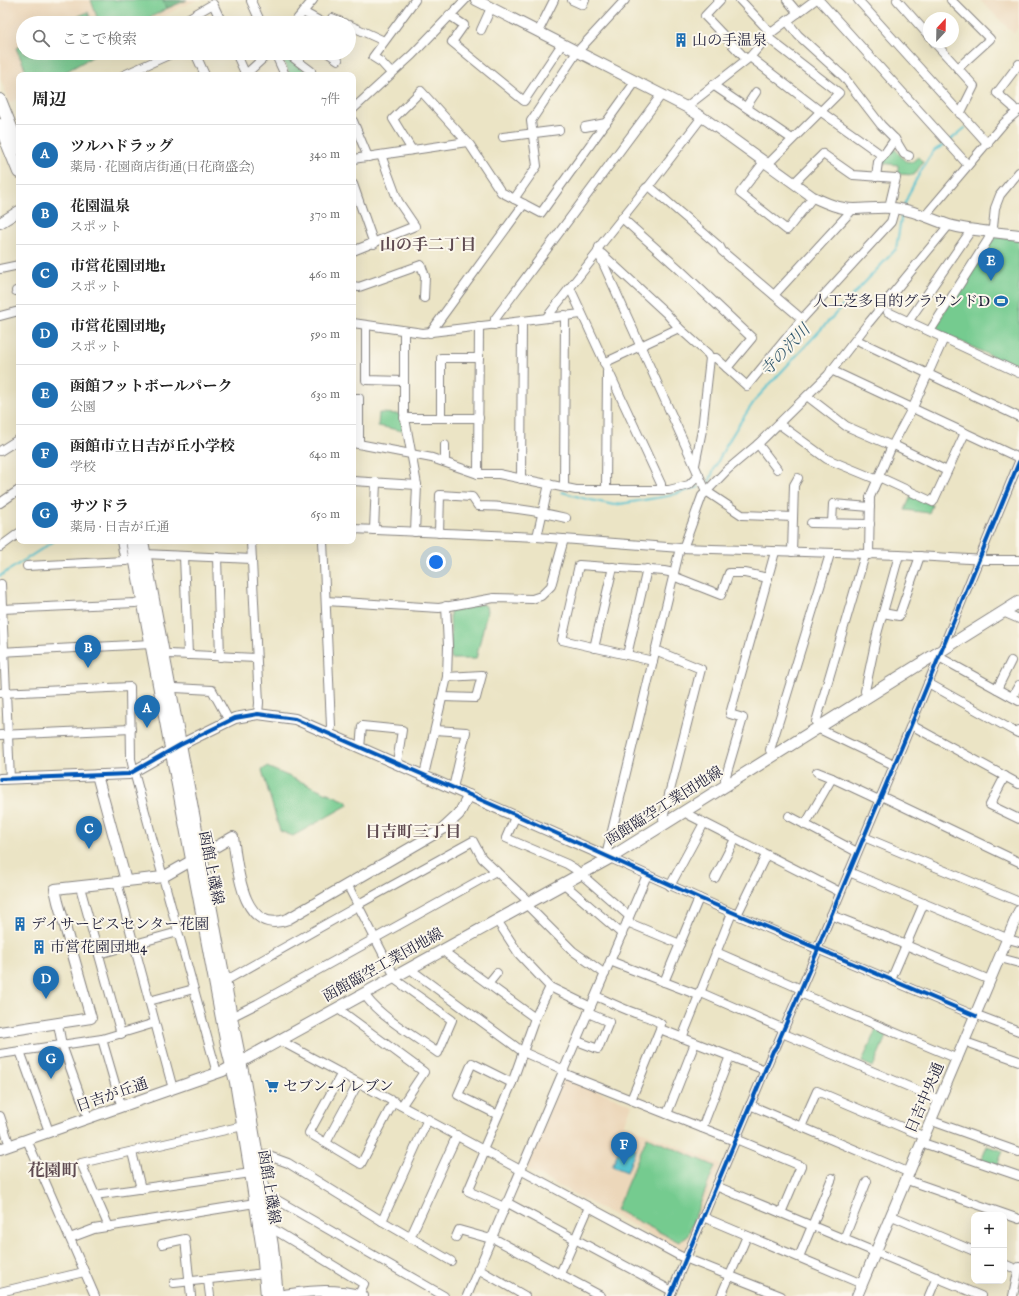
<!DOCTYPE html>
<html lang="ja">
<meta charset="utf-8">
<style>
:root{--surface:#fff;--page:#f6f6f6;--text:#222;--muted:#767676;--line:#e0e0e0;--accent:#1f6fb2}
body{margin:0;font-family:"IM FELL English","Noto Serif JP",serif;background:var(--page);color:var(--text)}
.controls{position:absolute;right:12px;bottom:12px;display:grid;overflow:hidden;border-radius:8px;box-shadow:0 4px 16px #0002}
.controls button{width:36px;height:36px;display:grid;place-items:center;padding:0;border:0;border-bottom:1px solid var(--line);background:var(--surface);color:var(--text);font:20px sans-serif}
.compass{position:absolute;left:923px;top:12px;width:36px;height:36px;border-radius:50%;background:var(--surface);box-shadow:0 4px 16px #0002;rotate:22deg}
.you{position:absolute;left:436px;top:562px;width:14px;height:14px;margin:-10px;border:3px solid #fff;border-radius:50%;background:#1a73e8;box-shadow:0 0 0 6px #1a73e833}
.badge{display:grid;place-items:center;width:26px;height:26px;border-radius:50%;background:var(--accent);color:#fff;font-size:13px;font-weight:700}
.pin{position:absolute;translate:-50% -33px;filter:drop-shadow(0 1px 2px #0008)}
.pin::after{content:'';position:absolute;top:21px;width:14px;height:12px;background:inherit;clip-path:polygon(0 0,100% 0,50% 100%)}
.list{margin:0;padding:0;list-style:none}
h2{display:flex;justify-content:space-between;align-items:center;height:52px;margin:0;padding:0 16px;font-size:17px}
h2 small{font-size:13px;font-weight:400;color:var(--muted)}
.list li{display:grid;grid-template-columns:26px 1fr auto;gap:12px;align-items:center;box-sizing:border-box;height:60px;padding:0 16px;border-top:1px solid var(--line)}
.list b{display:block;font-size:15px;white-space:nowrap}
.list p{margin:0;font-size:13px;white-space:nowrap;color:var(--muted)}
.list em{font-size:13px;font-style:normal;color:var(--muted)}
.icon{flex:none;width:22px;height:22px;fill:none;stroke:currentColor;stroke-width:2;stroke-linecap:round;stroke-linejoin:round}
.map{position:relative;flex:none;width:1019px;height:1296px;overflow:hidden}
.search{position:absolute;background:var(--surface);box-shadow:0 4px 16px #0002;left:16px;top:16px;width:340px;height:44px;display:flex;align-items:center;gap:10px;box-sizing:border-box;padding:0 14px;border-radius:22px;color:var(--muted);font-size:15px}
.panel{position:absolute;background:var(--surface);box-shadow:0 4px 16px #0002;left:16px;top:72px;width:340px;height:472px;border-radius:8px}
.map>svg:first-child{display:block}
</style>
<div class="map">
<svg width="1019" height="1296" viewBox="0 0 1019 1296">
<rect width="100%" height="100%" fill="#fbf7ec"/>
<filter id="ink" filterUnits="userSpaceOnUse"><feTurbulence type="fractalNoise" baseFrequency=".025" numOctaves="2"/><feDisplacementMap in="SourceGraphic" scale="8" xChannelSelector="R" yChannelSelector="G"/><feConvolveMatrix kernelMatrix="1 2 1 2 8 2 1 2 1" color-interpolation-filters="sRGB"/></filter>
<filter id="wash" filterUnits="userSpaceOnUse"><feTurbulence type="fractalNoise" baseFrequency=".012" numOctaves="4" result="noise"/><feDisplacementMap in="SourceGraphic" scale="16" xChannelSelector="R" yChannelSelector="G"/><feGaussianBlur stdDeviation="0.9" result="paint"/><feColorMatrix in="noise" values="0 0 0 0 0 0 0 0 0 0 0 0 0 0 0 0 0 1.4 0 .05"/><feComposite in="paint" operator="in"/></filter>
<g filter="url(#wash)">
<rect width="100%" height="100%" fill="#ebe4c5"/>
<g fill="#ecd7ba">
<polygon points="0,0 198,0 180,7 152,23 23,23 23,53 99,53 60,75 19,75 19,98 10,103 0,78"/>
<polygon points="980,0 1019,0 1019,26 1014,34"/>
<polygon points="565,1077 632,1105 624,1124 721,1164 685,1251 683,1252 527,1169 526,1167 563,1078"/>
</g>
<g fill="#75cb8f" stroke="#4c7665">
<polygon points="91,0 163,0 166,9 140,23 99,23"/>
<polygon points="88,12 92,23 63,23"/>
<polygon points="23,45 23,53 99,53 60,75 28,75 16,48"/>
<polygon points="280,53 282,53 310,75 290,75"/>
<polygon points="893,147 905,161 912,162 918,157 923,162 914,175 898,174 898,165 881,163"/>
<polygon points="991,236 1019,239 1019,369 934,329"/>
<polygon points="379,413 400,414 403,431 378,426"/>
<polygon points="911,496 932,505 929,513 905,510"/>
<polygon points="482,604 486,606 487,612 476,659 451,659 450,610"/>
<polygon points="267,767 346,801 348,805 293,836 280,831 262,770"/>
<polygon points="876,1029 887,1034 873,1067 862,1062"/>
<polygon points="647,1137 715,1166 687,1237 679,1242 616,1210"/>
<polygon points="987,1146 1003,1151 997,1166 981,1161"/>
</g>
<polygon fill="#60af7a" stroke="#41685a" points="163,0 187,0 166,9"/>
<polygon fill="#56c2d0" stroke="#3c7286" points="622,1143 636,1149 627,1172 612,1166"/>
<g fill="none" stroke-linecap="round" stroke-linejoin="round">
<g stroke="#56c2d0" stroke-width="2">
<polyline points="949,141 965,128"/>
<path d="M904,207C906,197 928,156 935,150C938,148 942,146 946,144"/>
<path d="M709,482C720,452 738,425 756,399L896,249L902,213"/>
<polyline points="562,492 586,499 614,505 668,496 699,487"/>
<polyline points="0,576 54,541"/>
</g>
</g>
</g>
<g filter="url(#ink)">
<g fill="none" stroke-linecap="round" stroke-linejoin="round">
<defs>
<g id="minor">
<polyline points="252,0 251,1 261,23"/>
<polyline points="572,0 583,5 585,0"/>
<polyline points="720,0 705,16 746,59"/>
<polyline points="740,0 771,33"/>
<polyline points="787,0 798,13"/>
<polyline points="819,0 968,165"/>
<polyline points="858,0 988,144"/>
<polyline points="897,0 929,36"/>
<polyline points="951,0 990,39 958,68"/>
<polyline points="303,12 323,23"/>
<polyline points="449,15 464,25 452,42 524,101 562,44"/>
<polyline points="787,21 798,35 844,77 881,125 895,139 883,156"/>
<polyline points="180,23 213,4 222,23"/>
<polyline points="294,23 313,0"/>
<polyline points="330,23 332,18 344,23"/>
<polyline points="349,25 384,41"/>
<polyline points="481,30 491,8"/>
<polyline points="538,32 554,0"/>
<polyline points="767,37 839,93 768,164"/>
<polyline points="934,42 974,86 960,114"/>
<polyline points="195,53 205,75"/>
<polyline points="236,53 246,75"/>
<polyline points="275,53 285,75"/>
<polyline points="287,53 311,71"/>
<polyline points="328,53 338,60"/>
<polyline points="750,57 820,111 883,156 878,162 876,177"/>
<polyline points="391,73 381,62 373,57 415,0"/>
<polyline points="124,75 173,53"/>
<polyline points="245,75 269,53"/>
<polyline points="713,85 792,139"/>
<polyline points="686,107 750,57 771,33 815,0"/>
<polyline points="746,107 756,92"/>
<polyline points="353,109 412,55 465,0"/>
<polyline points="1016,112 1013,107 997,93 1019,64"/>
<polyline points="353,121 368,157"/>
<polyline points="585,127 606,123"/>
<polyline points="503,137 559,130"/>
<polyline points="895,139 904,154 909,156"/>
<polyline points="412,150 393,119 421,91 470,145 501,192 541,213 636,81"/>
<polyline points="353,159 467,142"/>
<polyline points="764,162 740,193 787,230 813,197"/>
<polyline points="794,183 823,154 853,175 896,178 889,207"/>
<polyline points="353,184 374,244"/>
<polyline points="649,186 720,247 722,251 802,319"/>
<polyline points="514,199 537,166 531,121 577,52 625,0"/>
<polyline points="925,216 1004,123 1019,110"/>
<polyline points="622,218 678,268 752,338 727,368"/>
<polyline points="353,251 415,226 398,201 381,155"/>
<polyline points="598,252 602,254 666,313 679,328 708,354 710,358 716,358 747,386 802,319 891,222 895,208"/>
<polyline points="598,252 706,491 742,515 793,517"/>
<polyline points="0,269 19,265"/>
<polyline points="353,286 359,287 421,265 425,276 424,298"/>
<polyline points="570,288 661,484 661,490"/>
<polyline points="16,291 19,291"/>
<polyline points="774,295 853,209"/>
<polyline points="888,312 1019,373"/>
<polyline points="0,316 19,311"/>
<polyline points="547,317 598,252 599,247 646,188 649,186 702,117"/>
<polyline points="908,322 972,229"/>
<polyline points="353,323 423,333 581,314"/>
<polyline points="366,325 366,380 404,381"/>
<polyline points="494,325 495,319 662,94"/>
<polyline points="404,331 404,413 417,485 415,532"/>
<polyline points="930,331 988,240 993,227 995,208 1000,195 1019,172"/>
<polyline points="430,333 524,204"/>
<polyline points="861,342 1019,417"/>
<polyline points="604,363 679,328"/>
<polyline points="831,370 1019,458"/>
<polyline points="807,396 846,426 892,446"/>
<polyline points="353,398 359,398 359,444"/>
<polyline points="404,418 479,418"/>
<polyline points="441,418 441,358 479,358"/>
<polyline points="779,424 827,459 878,480"/>
<polyline points="353,443 432,458 478,474 499,474 576,490 669,490 689,485 699,475"/>
<polyline points="758,444 777,469"/>
<polyline points="894,445 947,471"/>
<polyline points="0,451 19,439"/>
<polyline points="445,462 445,445"/>
<polyline points="695,465 702,430 710,358"/>
<polyline points="478,474 479,326"/>
<polyline points="879,477 933,502 965,433"/>
<polyline points="521,479 522,321"/>
<polyline points="353,481 417,485"/>
<polyline points="564,486 565,315"/>
<polyline points="606,489 607,372"/>
<polyline points="0,503 19,490"/>
<polyline points="811,523 870,524"/>
<polyline points="832,523 833,504 870,507"/>
<polyline points="353,529 537,537 680,548 899,555 986,560 1019,560"/>
<polyline points="374,530 376,482"/>
<path d="M439,533L440,495L472,497L478,506C507,506 537,511 566,518"/>
<polyline points="537,537 549,484"/>
<polyline points="121,541 125,561"/>
<polyline points="251,541 259,703 258,714"/>
<polyline points="323,541 331,726 329,734"/>
<polyline points="0,547 19,533"/>
<polyline points="684,548 685,543 702,496 727,470 758,444 828,375 866,326 949,225"/>
<polyline points="792,552 794,485 798,478"/>
<polyline points="144,554 252,559"/>
<polyline points="869,555 870,497 892,446 915,403 944,338"/>
<polyline points="184,556 188,655"/>
<polyline points="217,557 220,657"/>
<polyline points="27,566 125,561 135,559"/>
<polyline points="673,576 721,595 729,573 745,573 768,578"/>
<polyline points="1,584 10,779"/>
<polyline points="326,601 439,608 494,598 532,599 541,596 551,586 564,539"/>
<polyline points="2,609 135,603 143,601"/>
<polyline points="1003,612 1019,619"/>
<polyline points="883,613 899,616 920,556"/>
<polyline points="594,648 613,567"/>
<polyline points="655,650 701,669 663,818"/>
<polyline points="0,652 151,644"/>
<polyline points="169,654 256,658"/>
<polyline points="627,655 647,569"/>
<polyline points="939,657 1019,701"/>
<polyline points="653,661 562,640 579,565 664,571 674,573"/>
<polyline points="928,683 1012,730 1018,733 1019,730"/>
<polyline points="175,688 212,690 227,717"/>
<polyline points="997,689 1011,661"/>
<polyline points="865,691 877,634 899,555"/>
<polyline points="0,693 130,687 131,759 134,772 217,1073"/>
<polyline points="443,697 476,698 482,675 447,677"/>
<polyline points="1012,697 1019,685"/>
<polyline points="816,722 865,555"/>
<polyline points="911,725 1019,784"/>
<polyline points="817,728 894,765"/>
<polyline points="435,730 466,732 453,788"/>
<polyline points="0,735 131,729"/>
<polyline points="360,748 362,726 402,730 397,763"/>
<polyline points="770,750 830,554"/>
<polyline points="817,772 832,778"/>
<polyline points="424,775 447,677 448,646 446,606"/>
<polyline points="1005,776 990,805 1019,819"/>
<polyline points="725,779 743,718 730,714 775,552"/>
<polyline points="881,796 1019,862"/>
<polyline points="516,815 506,838 567,864 575,869 629,916"/>
<polyline points="689,815 840,892"/>
<polyline points="789,816 857,852"/>
<polyline points="805,825 832,778 879,800"/>
<polyline points="864,837 1017,901"/>
<polyline points="606,856 680,548"/>
<polyline points="610,858 732,913 976,1016"/>
<polyline points="849,872 1002,936"/>
<polyline points="715,878 735,839"/>
<polyline points="117,882 173,1089"/>
<polyline points="563,883 622,934"/>
<polyline points="347,884 392,971"/>
<polyline points="670,886 704,823"/>
<polyline points="80,887 121,1034"/>
<polyline points="357,905 473,841 482,858 529,902"/>
<polyline points="530,908 573,951 605,974"/>
<polyline points="737,915 766,855"/>
<polyline points="831,915 877,933 985,978"/>
<polyline points="627,922 680,944"/>
<polyline points="500,925 519,954 550,987 591,1007"/>
<polyline points="1008,939 1019,942"/>
<polyline points="716,952 801,989"/>
<polyline points="99,954 178,932"/>
<polyline points="447,954 535,1018"/>
<polyline points="1000,958 1019,963"/>
<polyline points="610,961 698,995"/>
<polyline points="414,972 523,1052 564,1070"/>
<polyline points="891,980 924,903"/>
<polyline points="225,981 358,906"/>
<polyline points="664,982 699,898"/>
<polyline points="488,984 497,973"/>
<polyline points="699,992 784,1029"/>
<polyline points="800,993 958,1059"/>
<path d="M596,996C609,1002 621,1008 635,1013C644,1016 654,1018 661,1024L660,1029"/>
<path d="M367,998C382,1018 417,1038 438,1053L452,1020L397,981"/>
<polyline points="149,1001 190,990"/>
<polyline points="337,1008 424,1072 402,1105"/>
<polyline points="231,1017 257,1004 496,871"/>
<polyline points="982,1017 1019,1031"/>
<polyline points="58,1024 62,1045 86,1112"/>
<polyline points="782,1033 940,1100"/>
<polyline points="682,1038 732,913"/>
<polyline points="102,1039 120,1101"/>
<polyline points="279,1040 680,1256 781,1296"/>
<polyline points="577,1041 598,1049 609,1022 588,1013"/>
<polyline points="971,1044 1019,1061"/>
<polyline points="20,1051 47,1126"/>
<polyline points="0,1054 102,1039 155,1023"/>
<polyline points="342,1073 309,1133 361,1164 394,1101"/>
<polyline points="563,1073 735,1141"/>
<polyline points="631,1100 660,1029 765,1070"/>
<polyline points="750,1105 910,1173"/>
<polyline points="667,1114 695,1043"/>
<polyline points="498,1115 458,1095 472,1063 512,1083"/>
<polyline points="0,1116 8,1140"/>
<polyline points="932,1121 1019,1152"/>
<polyline points="801,1127 817,1091 925,1137"/>
<polyline points="702,1128 730,1056"/>
<polyline points="736,1139 801,1166 781,1213"/>
<polyline points="27,1140 95,1296"/>
<polyline points="326,1143 357,1085"/>
<polyline points="923,1143 1019,1176"/>
<polyline points="483,1150 512,1083 535,1018 550,987"/>
<polyline points="485,1151 468,1191 504,1207"/>
<polyline points="132,1152 141,1189"/>
<polyline points="257,1156 266,1155 288,1163 382,1221 451,1261"/>
<polyline points="907,1180 1019,1219"/>
<polyline points="716,1186 981,1296"/>
<polyline points="263,1194 279,1201 444,1296"/>
<polyline points="95,1195 251,1173"/>
<polyline points="506,1202 672,1291"/>
<polyline points="892,1216 974,1251"/>
<polyline points="703,1217 862,1284"/>
<polyline points="382,1221 428,1119"/>
<polyline points="268,1226 364,1284 358,1296"/>
<polyline points="109,1227 81,1163 243,1126"/>
<polyline points="456,1237 459,1230 491,1239"/>
<polyline points="491,1237 601,1296"/>
<polyline points="70,1238 94,1229 255,1203"/>
<polyline points="410,1238 457,1135"/>
<polyline points="844,1239 867,1181"/>
<polyline points="162,1244 185,1239 191,1296"/>
<polyline points="799,1257 832,1178"/>
<polyline points="1004,1264 1018,1270"/>
<polyline points="478,1269 525,1296"/>
<polyline points="560,1274 589,1207"/>
<polyline points="208,1280 210,1296"/>
<polyline points="174,1283 265,1273"/>
<polyline points="0,1292 84,1272"/>
<polyline points="467,1296 647,875"/>
<polyline points="670,1296 773,1051 776,1047 817,952 819,944 911,725 1019,462"/>
<polyline points="721,1296 747,1236"/>
<polyline points="929,1296 937,1277"/>
<polyline points="1013,1296 1019,1267"/>
</g>
<g id="tertiary">
<path d="M476,0L686,107L708,121L813,197C826,203 839,209 854,209C869,209 885,206 900,209C917,211 932,220 949,225C971,231 996,232 1019,235"/>
<polyline points="0,223 19,211"/>
<polyline points="97,775 126,881"/>
<polyline points="0,779 129,774 180,745 235,718 258,714 295,719 610,858"/>
<path d="M0,1032L91,1018L58,902L55,889L163,877L233,837C237,866 242,937 288,919L443,829L459,814L469,795"/>
<polyline points="0,1149 223,1071 232,1066"/>
<path d="M277,1296C306,1291 334,1288 363,1296"/>
<polyline points="857,1296 1019,911"/>
</g>
<polyline id="secondary" points="233,1066 610,858 1019,602"/>
<g id="primary">
<polyline points="0,100 19,148"/>
<polyline points="0,125 19,172"/>
<polyline points="132,541 228,1050 236,1082 251,1173 263,1250 267,1296"/>
<polyline points="142,541 231,1017 244,1081 257,1156 272,1246 277,1296"/>
</g>
</defs>
<use href="#minor" stroke="#868380" stroke-width="10"/>
<use href="#tertiary" stroke="#868380" stroke-width="12"/>
<use href="#secondary" stroke="#868380" stroke-width="13"/>
<use href="#primary" stroke="#868380" stroke-width="14"/>
<use href="#minor" stroke="#fff" stroke-width="8"/>
<use href="#tertiary" stroke="#fff" stroke-width="10"/>
<use href="#secondary" stroke="#fff" stroke-width="11"/>
<use href="#primary" stroke="#fff" stroke-width="12"/>
<defs>
<g id="cycleway">
<polyline points="0,779 129,774 180,745 235,718 258,714 295,719 516,815 699,898 976,1016"/>
<polyline points="670,1296 773,1051 776,1047 817,952 819,944 911,725 1019,462"/>
</g>
</defs>
<use href="#cycleway" stroke="#fbf7ec" stroke-width="6"/>
<use href="#cycleway" stroke="#0057b8" stroke-width="4"/>
</g>
</g>
<defs>
<symbol id="building-bare" viewBox="-9 -9 18 18"><path d="M-4-6H4V6H1V3H-1V6H-4ZM-2.5-4.3h1.7v1.8h-1.7ZM.8-4.3h1.7v1.8H.8ZM-2.5-1h1.7V.8h-1.7ZM.8-1h1.7V.8H.8Z" fill="#1f6fb2" stroke="#fbf7ec" stroke-width="2.5" paint-order="stroke"/></symbol>
<symbol id="stadium-bare" viewBox="-9 -9 18 18"><path d="M0-5a6.5 5 0 1 0 0 10a6.5 5 0 1 0 0-10ZM-3.5-1.8h7v3.6h-7Z" fill="#1f6fb2" stroke="#fbf7ec" stroke-width="2.5" paint-order="stroke"/></symbol>
<symbol id="supermarket-bare" viewBox="-9 -9 18 18"><path d="M-6-5.5h2.5l.6 2H6L4.5 2H-2.5L-4.4-4H-6ZM-1.5 3.2a1.3 1.3 0 1 0 .1 0ZM3 3.2a1.3 1.3 0 1 0 .1 0Z" fill="#1f6fb2" stroke="#fbf7ec" stroke-width="2.5" paint-order="stroke"/></symbol>
</defs>
<g fill-rule="evenodd">
<use href="#building-bare" x="671" y="30" width="20" height="20"/>
<use href="#stadium-bare" x="991" y="291" width="20" height="20"/>
<use href="#building-bare" x="10" y="914" width="20" height="20"/>
<use href="#building-bare" x="29" y="937" width="20" height="20"/>
<use href="#supermarket-bare" x="262" y="1076" width="20" height="20"/>
</g>
<g text-anchor="middle" dominant-baseline="central" stroke-width="4" stroke-linejoin="round" paint-order="stroke">
<g font-size="15" fill="#22223b" stroke="#fbf7ec" text-anchor="start">
<text x="692" y="40">山の手温泉</text>
<text x="990" y="301" text-anchor="end">人工芝多目的グラウンドD</text>
<text x="31" y="924">デイサービスセンター花園</text>
<text x="50" y="947">市営花園団地4</text>
<text x="283" y="1086">セブン-イレブン</text>
</g>
<g font-size="15" fill="#22223b" stroke="#fbf7ec">
<text transform="translate(664 806) rotate(-32)">函館臨空工業団地線</text>
<text transform="translate(211 868) rotate(79)">函館上磯線</text>
<text transform="translate(383 965) rotate(-29)">函館臨空工業団地線</text>
<text transform="translate(112 1095) rotate(-19)">日吉が丘通</text>
<text transform="translate(925 1098) rotate(-67)">日吉中央通</text>
<text transform="translate(269 1187) rotate(81)">函館上磯線</text>
</g>
<g font-size="16" font-weight="bold" fill="#5f4b51" stroke="#fbf7ec">
<text x="428" y="246">山の手二丁目</text>
<text x="413" y="833">日吉町三丁目</text>
</g>
<g font-size="16" font-style="italic" fill="#345a6f" stroke="#fbf7ec">
<text transform="translate(786 351) rotate(-47)">寺の沢川</text>
</g>
<g font-size="17" font-weight="bold" fill="#5f4b51" stroke="#fbf7ec">
<text x="53" y="1171">花園町</text>
</g>
</g>
</svg>
<div class="controls">
<button>+</button>
<button>−</button>
</div>
<svg class="compass" viewBox="-18 -18 36 36"><path d="M0-13l5 13h-10z" fill="#e53935"/><path d="M0 13l5-13h-10z" fill="#767676"/></svg>
<div class="you"></div>
<div class="pin badge" style="left:147px;top:728px">A</div>
<div class="pin badge" style="left:88px;top:668px">B</div>
<div class="pin badge" style="left:89px;top:849px">C</div>
<div class="pin badge" style="left:46px;top:999px">D</div>
<div class="pin badge" style="left:991px;top:281px">E</div>
<div class="pin badge" style="left:624px;top:1165px">F</div>
<div class="pin badge" style="left:51px;top:1079px">G</div>
<div class="search"><svg class="icon" aria-label="search" viewBox="0 0 24 24"><circle cx="10" cy="10" r="6"/><path d="M15 15l6 6"/></svg>ここで検索</div>
<section class="panel">
<h2>周辺<small>7件</small></h2>
<ul class="list">
<li><span class="badge">A</span><div><b>ツルハドラッグ</b><p>薬局 · 花園商店街通(日花商盛会)</p></div><em>340 m</em></li>
<li><span class="badge">B</span><div><b>花園温泉</b><p>スポット</p></div><em>370 m</em></li>
<li><span class="badge">C</span><div><b>市営花園団地1</b><p>スポット</p></div><em>460 m</em></li>
<li><span class="badge">D</span><div><b>市営花園団地5</b><p>スポット</p></div><em>590 m</em></li>
<li><span class="badge">E</span><div><b>函館フットボールパーク</b><p>公園</p></div><em>630 m</em></li>
<li><span class="badge">F</span><div><b>函館市立日吉が丘小学校</b><p>学校</p></div><em>640 m</em></li>
<li><span class="badge">G</span><div><b>サツドラ</b><p>薬局 · 日吉が丘通</p></div><em>650 m</em></li>
</ul>
</section>
</div>
